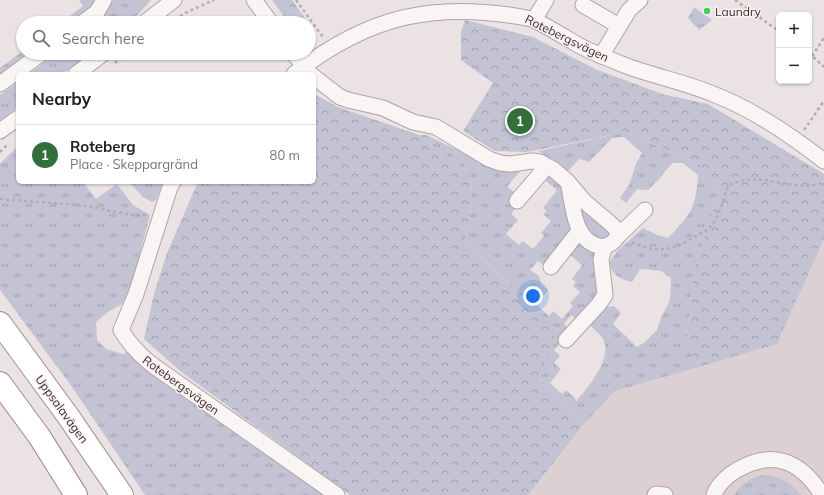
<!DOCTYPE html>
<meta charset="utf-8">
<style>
:root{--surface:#fff;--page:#f6f6f6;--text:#202124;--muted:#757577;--line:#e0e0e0;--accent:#326f3a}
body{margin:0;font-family:Mulish,sans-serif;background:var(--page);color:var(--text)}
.controls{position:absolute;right:12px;top:12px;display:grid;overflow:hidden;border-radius:6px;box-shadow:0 1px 3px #0004}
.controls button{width:36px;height:36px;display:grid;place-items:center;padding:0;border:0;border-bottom:1px solid var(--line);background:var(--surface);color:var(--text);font:20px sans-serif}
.you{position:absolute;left:533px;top:296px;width:14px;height:14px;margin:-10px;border:3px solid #fff;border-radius:50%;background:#1a73e8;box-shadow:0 0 0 6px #1a73e833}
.badge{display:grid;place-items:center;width:26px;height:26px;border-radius:50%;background:var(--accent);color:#fff;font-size:13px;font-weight:700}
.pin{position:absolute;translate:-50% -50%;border:2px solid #fff;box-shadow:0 1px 4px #0006}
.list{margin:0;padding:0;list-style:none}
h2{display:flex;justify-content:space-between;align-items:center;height:52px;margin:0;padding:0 16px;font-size:17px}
h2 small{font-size:13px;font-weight:400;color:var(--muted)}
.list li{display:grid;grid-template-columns:26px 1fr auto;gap:12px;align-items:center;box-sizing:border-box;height:60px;padding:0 16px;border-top:1px solid var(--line)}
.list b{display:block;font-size:15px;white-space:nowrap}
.list p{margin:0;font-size:13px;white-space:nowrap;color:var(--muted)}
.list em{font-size:13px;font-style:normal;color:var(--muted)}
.icon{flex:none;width:22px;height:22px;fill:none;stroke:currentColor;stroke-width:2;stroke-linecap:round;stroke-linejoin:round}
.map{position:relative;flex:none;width:824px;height:495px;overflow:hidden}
.search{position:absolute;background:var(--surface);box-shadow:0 1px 3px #0004;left:16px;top:16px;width:300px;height:44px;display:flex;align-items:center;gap:10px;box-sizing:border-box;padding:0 14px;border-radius:22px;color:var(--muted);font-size:15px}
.panel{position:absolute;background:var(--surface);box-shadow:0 1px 3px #0004;left:16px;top:72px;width:300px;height:112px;border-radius:6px}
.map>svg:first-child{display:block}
</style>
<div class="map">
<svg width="824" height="495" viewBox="0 0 824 495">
<defs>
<pattern id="grass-tufts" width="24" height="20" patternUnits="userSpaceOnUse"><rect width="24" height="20" fill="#c3c3d4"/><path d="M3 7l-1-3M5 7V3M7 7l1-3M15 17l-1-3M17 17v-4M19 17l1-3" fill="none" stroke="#a09fac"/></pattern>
<pattern id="forest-crowns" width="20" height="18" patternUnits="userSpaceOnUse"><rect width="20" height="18" fill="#c3c3d4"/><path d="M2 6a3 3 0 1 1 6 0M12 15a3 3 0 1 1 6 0" fill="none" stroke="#a09fac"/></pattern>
</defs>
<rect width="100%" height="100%" fill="#eae2e3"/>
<polygon fill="#dcd0d2" points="824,239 824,495 528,495 584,424 615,391 777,344"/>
<g fill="url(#grass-tufts)">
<polygon points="79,0 99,0 91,9 72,23 60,23 83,6"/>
<polygon points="113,0 151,0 130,23 96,23"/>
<polygon points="272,0 292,0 308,23 289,23"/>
<polygon points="694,7 712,20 699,30 688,18"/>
<polygon points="23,51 23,53 31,53 0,76 0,68"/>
<polygon points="56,53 91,53 62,74 29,74"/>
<polygon points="18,82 18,107 0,120 0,95"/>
<path d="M625,132L698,163L720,191L695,266L686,343L699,367L615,391L584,424L539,380L511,285L465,242L472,195L470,174L419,135H426L483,162L522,169L507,187L517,194L509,204L515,209L511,214L518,220L506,234L519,245L523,241L533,249L544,236L541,233L551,221L544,215L546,211L543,208L557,190L542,178L547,173L563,185L573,231L546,267L538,261L530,270L539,276L541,284L548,290L536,304L549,316L553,311L562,319L573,306L570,303L580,292L573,286L576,282L572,279L582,265L567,252L578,241L591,250L597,258L599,294L578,320L571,315L564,324L570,330L554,350L560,356L554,363L561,369L550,383L562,394L566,390L575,398L576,401C588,388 611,360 604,341C602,335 593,329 589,324L605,307L614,306L621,313L613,324L637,347L645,342L657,330L661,318L670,300L671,278L661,271L640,269L632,282C620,279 612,275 609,263L618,250L643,228L657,235L668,238C690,216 696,208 698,175L683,163H672L660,178L648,190L637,189L626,203L620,198L629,185L636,164L642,153L624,137L612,138L589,162L579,159L568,171L552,159L538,151Z"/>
<polygon points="18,146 18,182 83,182 96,199 117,184 133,205 150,215 136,269 127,298 122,304 108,312 96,322 97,340 106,349 123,354 129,351 326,495 145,495 70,384 0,290 0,164"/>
<polygon points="129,182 163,182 156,200 152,202 143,197"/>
<polygon points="583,208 612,233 607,241 590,235 579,211"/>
<path d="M766,475C780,477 792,483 801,495H734C741,483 752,476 766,475Z"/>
</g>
<g fill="url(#forest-crowns)">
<polygon points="465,20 533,37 595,69 662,94 708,104 824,174 824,239 777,344 699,367 686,343 695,265 720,191 698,163 625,132 527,152 495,151 463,131 493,83 461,60 461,32"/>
<polygon points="314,94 338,107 419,135 470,174 472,195 465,242 557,329 539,380 584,424 528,495 350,495 180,371 144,339 154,294 167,253 198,182 314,182"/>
</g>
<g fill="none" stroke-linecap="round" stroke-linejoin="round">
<defs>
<g id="minor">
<polyline points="254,0 271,23"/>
<polyline points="583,5 619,26"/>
<polyline points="534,20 546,0"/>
<polyline points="82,23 97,12 104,0"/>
<polyline points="144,23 174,0"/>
<polyline points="293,53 310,73"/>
<polyline points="601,56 629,10 640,0"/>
<polyline points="76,74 104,53"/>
<path d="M294,74C369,15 437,0 532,19C549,27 564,37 580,46C594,53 609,59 624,65C653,76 684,82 713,94C754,110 789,134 824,161"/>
<path d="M314,77L340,97L348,100L383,108L413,122L436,127L489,159L500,163L511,164L532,161L540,162L547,166L553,169L568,182L585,202L610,223L616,229L618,236C614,242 607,248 599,246C573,241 573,203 568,182"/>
<polyline points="0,84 42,53"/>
<polyline points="0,131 18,118"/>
<path d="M173,182L170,187L136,294L121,330C129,344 139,354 151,364L337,495"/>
<polyline points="517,201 547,166"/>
<polyline points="618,236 645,210"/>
<polyline points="551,267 579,231"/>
<polyline points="566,340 599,304 605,295 601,259 605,246"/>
<polyline points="655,495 656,494 665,495"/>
<path d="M714,495C717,485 728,475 737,470C773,449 801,461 822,495"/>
</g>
<g id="highway">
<polyline points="0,323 68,416 122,495"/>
<polyline points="0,383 39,436 76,495"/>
</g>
</defs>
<use href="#minor" stroke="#b1a3a5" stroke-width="17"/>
<use href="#highway" stroke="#a1898d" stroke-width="24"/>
<g stroke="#b7acad" stroke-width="2.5" stroke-dasharray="3 3" stroke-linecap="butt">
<polyline points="296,0 323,37"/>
<polyline points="735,0 779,31"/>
<polyline points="170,23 185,13 214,0"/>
<polyline points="809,53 824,67"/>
<polyline points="812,56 824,38"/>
<polyline points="115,63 128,53"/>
<polyline points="804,130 824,101"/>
<polyline points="0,152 8,144"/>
<polyline points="0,199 81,205 132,215 146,215"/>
<path d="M632,242C657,254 672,251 696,236C700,233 708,231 711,226C720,216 723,199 728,186C759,168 795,195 824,182"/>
</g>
<use href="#minor" stroke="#f9f5f5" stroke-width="15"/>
<use href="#highway" stroke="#fff" stroke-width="22"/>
</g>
<circle fill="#48ce56" stroke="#f8f2f3" stroke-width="1.5" cx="707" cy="11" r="4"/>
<g text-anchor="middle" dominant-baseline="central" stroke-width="3" stroke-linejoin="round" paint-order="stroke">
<g font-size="12" fill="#422a2d" stroke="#f8f2f3" text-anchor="start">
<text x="715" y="11">Laundry</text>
</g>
<g font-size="12" fill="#422a2d" stroke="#f8f2f3">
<text transform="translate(567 38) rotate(26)">Rotebergsvägen</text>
<text transform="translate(181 385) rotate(36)">Rotebergsvägen</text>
<text transform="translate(62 409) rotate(54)">Uppsalavägen</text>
</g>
</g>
</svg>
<div class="controls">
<button>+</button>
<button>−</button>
</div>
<div class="you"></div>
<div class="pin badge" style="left:520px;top:121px">1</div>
<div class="search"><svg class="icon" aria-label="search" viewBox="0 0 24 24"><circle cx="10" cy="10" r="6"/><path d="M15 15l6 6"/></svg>Search here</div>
<section class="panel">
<h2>Nearby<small></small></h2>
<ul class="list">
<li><span class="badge">1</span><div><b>Roteberg</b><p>Place · Skeppargränd</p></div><em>80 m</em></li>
</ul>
</section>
</div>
